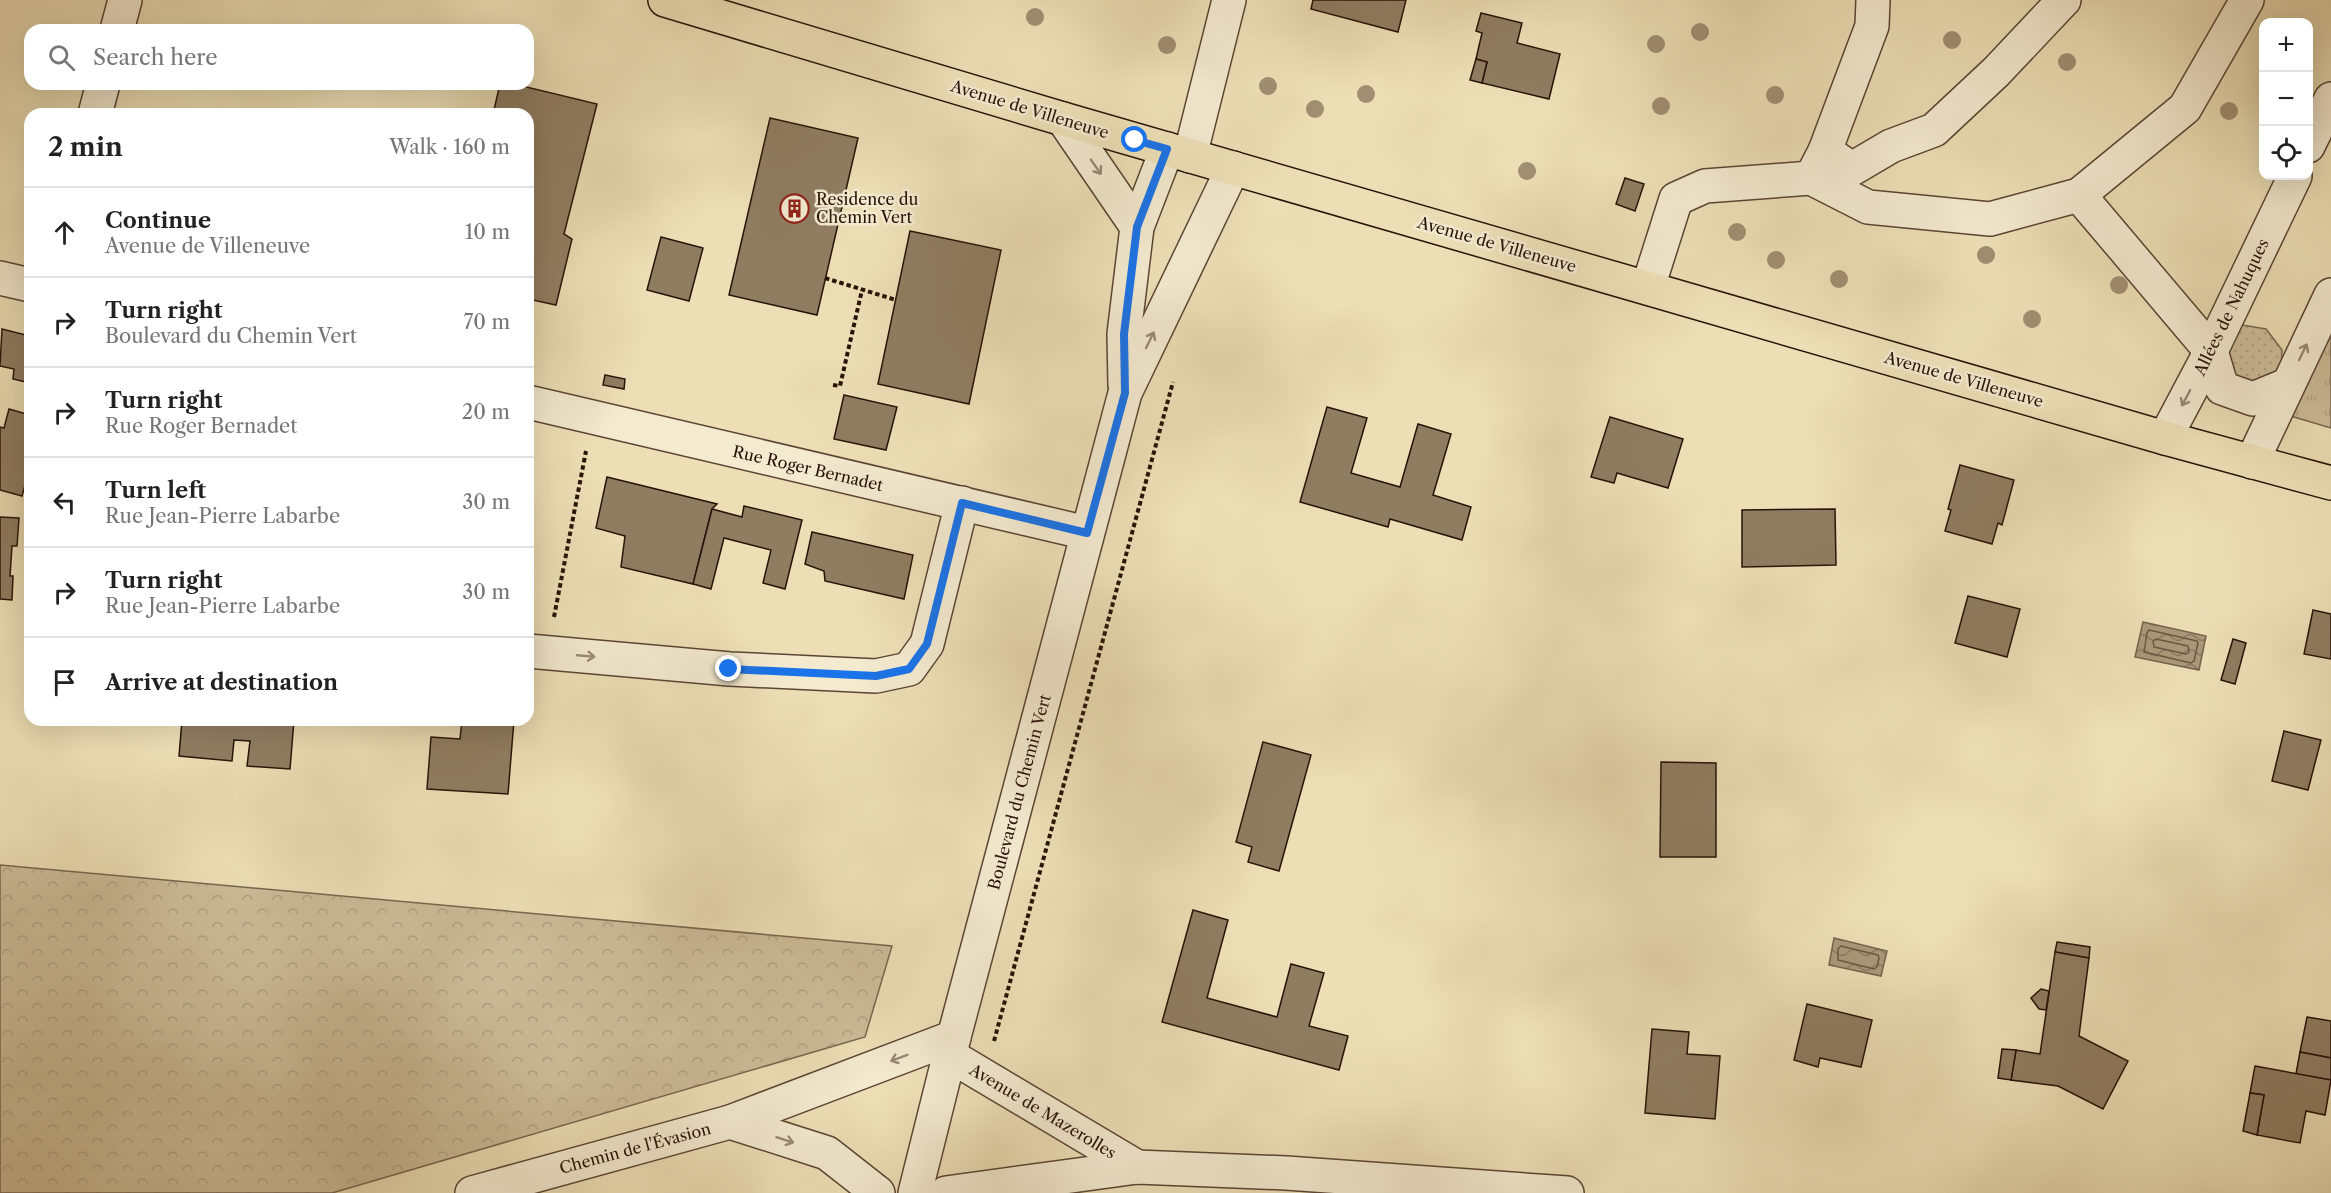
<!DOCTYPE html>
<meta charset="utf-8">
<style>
:root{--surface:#fff;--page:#f6f6f6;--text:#222;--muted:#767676;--line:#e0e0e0}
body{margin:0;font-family:"Libre Caslon Text",serif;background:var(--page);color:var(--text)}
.controls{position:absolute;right:18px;top:18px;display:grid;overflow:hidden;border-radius:12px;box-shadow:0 6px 24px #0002}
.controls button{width:54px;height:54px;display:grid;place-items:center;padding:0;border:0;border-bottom:2px solid var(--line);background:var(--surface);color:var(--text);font:30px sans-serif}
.stop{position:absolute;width:18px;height:18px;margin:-14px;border:4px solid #1a73e8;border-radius:50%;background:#fff}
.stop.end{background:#1a73e8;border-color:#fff;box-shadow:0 2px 6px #0008}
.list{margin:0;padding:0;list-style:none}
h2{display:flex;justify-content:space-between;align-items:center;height:78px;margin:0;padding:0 24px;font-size:26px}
h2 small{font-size:20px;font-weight:400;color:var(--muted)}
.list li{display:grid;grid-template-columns:39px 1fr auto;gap:18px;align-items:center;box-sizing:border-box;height:90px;padding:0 24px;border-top:2px solid var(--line)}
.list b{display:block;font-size:22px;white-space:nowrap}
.list p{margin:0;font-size:20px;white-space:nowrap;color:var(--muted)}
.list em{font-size:20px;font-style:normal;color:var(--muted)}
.icon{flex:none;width:33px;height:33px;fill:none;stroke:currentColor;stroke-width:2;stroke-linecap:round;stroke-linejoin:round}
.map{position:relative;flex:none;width:2331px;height:1193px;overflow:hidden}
.search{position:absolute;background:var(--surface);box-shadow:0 6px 24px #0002;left:24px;top:24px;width:510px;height:66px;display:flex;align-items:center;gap:15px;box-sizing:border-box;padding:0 21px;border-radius:18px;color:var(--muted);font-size:22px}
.panel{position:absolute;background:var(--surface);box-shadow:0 6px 24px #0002;left:24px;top:108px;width:510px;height:618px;border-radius:18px}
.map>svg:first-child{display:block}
</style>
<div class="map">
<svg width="2331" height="1193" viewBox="0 0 2331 1193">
<defs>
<pattern id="grass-dots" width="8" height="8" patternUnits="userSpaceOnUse" patternTransform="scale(1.5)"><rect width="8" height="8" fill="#cbbc98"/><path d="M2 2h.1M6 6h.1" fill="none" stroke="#aea182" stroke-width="1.8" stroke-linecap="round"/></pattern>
<pattern id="forest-crowns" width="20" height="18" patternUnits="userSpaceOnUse" patternTransform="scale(1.5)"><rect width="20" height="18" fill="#cbbc98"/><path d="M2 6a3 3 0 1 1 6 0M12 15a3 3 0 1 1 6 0" fill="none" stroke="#aea182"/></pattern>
<pattern id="park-tufts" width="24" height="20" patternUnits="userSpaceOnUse" patternTransform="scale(1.5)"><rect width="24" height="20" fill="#cbbc98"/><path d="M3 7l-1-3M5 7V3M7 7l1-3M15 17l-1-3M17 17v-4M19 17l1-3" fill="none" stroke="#aea182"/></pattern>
<pattern id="water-waves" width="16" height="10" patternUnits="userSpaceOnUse" patternTransform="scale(1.5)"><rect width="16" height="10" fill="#aa997b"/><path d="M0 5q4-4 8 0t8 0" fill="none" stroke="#8b7b63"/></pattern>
</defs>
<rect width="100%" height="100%" fill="#ecdfb6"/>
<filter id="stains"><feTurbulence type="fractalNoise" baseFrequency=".00333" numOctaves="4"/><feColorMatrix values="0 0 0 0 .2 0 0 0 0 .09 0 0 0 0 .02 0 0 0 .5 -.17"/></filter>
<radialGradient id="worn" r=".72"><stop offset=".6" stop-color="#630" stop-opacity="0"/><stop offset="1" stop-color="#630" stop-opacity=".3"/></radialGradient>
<path fill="url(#grass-dots)" stroke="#7a6750" stroke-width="1.5" d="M2242,325L2266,329L2282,350L2281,374C2258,387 2248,383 2226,371V345Z"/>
<polygon fill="url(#forest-crowns)" stroke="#7a6750" stroke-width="1.5" points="0,865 892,946 865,1037 332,1193 0,1193"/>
<polygon fill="url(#park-tufts)" stroke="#7a6750" stroke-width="1.5" points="2331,318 2331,428 2284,414"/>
<g fill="url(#water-waves)" stroke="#77634d" stroke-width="1.5">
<polygon points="2143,622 2206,636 2199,670 2135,657"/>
<polygon points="1834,938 1887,951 1881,976 1829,965"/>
</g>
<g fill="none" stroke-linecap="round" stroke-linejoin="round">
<g stroke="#6a5642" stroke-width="1.5">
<polygon points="2149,630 2197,641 2198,643 2194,661 2191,663 2144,652 2147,633"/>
<polygon points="2156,639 2188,646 2189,652 2186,654 2154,647 2153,641"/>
<polygon points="1841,946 1878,955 1879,958 1877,967 1874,969 1838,960 1838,949"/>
</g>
</g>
<g fill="#8f7d62" stroke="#2a1208" stroke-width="1.5">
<polygon points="1313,0 1406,0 1398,32 1311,9"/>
<polygon points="1481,13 1522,23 1517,43 1560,54 1549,99 1482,83 1487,62 1476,59 1482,33 1476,31"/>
<polygon points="1476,59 1487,62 1482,83 1470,80"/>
<polygon points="500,84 514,84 597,104 564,234 572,239 556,305 528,299 528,114 493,114"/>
<polygon points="770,118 858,138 817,315 729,295"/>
<polygon points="1625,178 1644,184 1635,211 1616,204"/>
<polygon points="910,231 1001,250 969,404 878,384"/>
<polygon points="661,237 703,248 689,301 647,290"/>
<polygon points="2,329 30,336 30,383 13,379 14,369 0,366"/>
<polygon points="605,375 625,379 624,389 603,385"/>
<polygon points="844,395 897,407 886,450 834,439"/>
<polygon points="1327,407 1367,418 1351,473 1400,487 1418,424 1451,434 1433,495 1471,507 1462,540 1390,519 1388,527 1300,502"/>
<polygon points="9,409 30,415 30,467 22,496 0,490 0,427 4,428"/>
<polygon points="1610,417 1683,439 1668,488 1617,473 1614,483 1591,477"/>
<polygon points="1960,465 2014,480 2002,525 1998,523 1992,544 1945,531 1951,510 1948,509"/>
<polygon points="607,477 717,504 712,509 693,584 621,567 625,536 596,528"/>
<polygon points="744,506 802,520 785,589 763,583 771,550 724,538 711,589 693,584 712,509 742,517"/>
<polygon points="1835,509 1836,565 1742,567 1742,510"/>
<polygon points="0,517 19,518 17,546 12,546 10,576 13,576 12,600 0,599"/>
<polygon points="812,532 913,555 904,599 825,581 824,571 805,564"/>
<polygon points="1968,596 2020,609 2007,657 1955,643"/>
<polygon points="2313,610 2331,614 2331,659 2304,654"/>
<polygon points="2233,639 2246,643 2235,684 2221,680"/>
<polygon points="182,720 294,720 290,769 247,766 250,741 234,740 232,761 179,756"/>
<polygon points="462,720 514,720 508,794 427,789 431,737 460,739"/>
<polygon points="2284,731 2321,740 2308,790 2272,781"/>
<polygon points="1263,742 1311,755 1279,871 1248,862 1252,847 1236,842"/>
<polygon points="1661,762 1716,763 1716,857 1660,857"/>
<polygon points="1193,910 1228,920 1207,998 1277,1017 1291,964 1324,973 1309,1026 1348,1036 1339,1070 1162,1022"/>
<polygon points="2057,942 2090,947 2089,958 2055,952"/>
<polygon points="2055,952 2089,958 2079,1036 2128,1061 2103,1109 2058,1086 2011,1080 2016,1050 2040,1054"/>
<polygon points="2041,989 2049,991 2046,1010 2039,1009 2031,998"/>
<polygon points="1807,1004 1872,1020 1861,1067 1820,1058 1818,1067 1794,1060"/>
<polygon points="2307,1017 2331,1021 2331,1058 2300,1052"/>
<polygon points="1652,1029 1689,1032 1687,1054 1720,1056 1715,1119 1645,1113"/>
<polygon points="2002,1049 2016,1050 2011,1080 1998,1078"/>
<polygon points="2300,1052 2331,1058 2331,1080 2296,1074"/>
<polygon points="2255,1066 2331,1080 2325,1115 2306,1111 2300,1143 2257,1135 2264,1095 2250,1093"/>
<polygon points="2250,1093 2264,1095 2257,1135 2243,1131"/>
</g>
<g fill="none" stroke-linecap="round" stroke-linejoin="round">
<defs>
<g id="minor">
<polyline points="1873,0 1872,26 1825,151 1811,178 1868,207 1990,219 2079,195 2185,108 2247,0"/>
<polyline points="117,30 125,0"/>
<polyline points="95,114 103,84"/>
<polyline points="1063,119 1137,227"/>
<polyline points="2308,146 2331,99"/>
<polyline points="1825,151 1852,169 1891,146 1934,130 1996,72 2064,0"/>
<polyline points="1190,156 1229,0"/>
<polyline points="2079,195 2211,351 2222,388 2253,399 2287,385"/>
<polyline points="0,278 30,285"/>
<polyline points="1648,287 1676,199 1705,186 1811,178"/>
<polyline points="1125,385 1124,334 1137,227 1167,149"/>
<polyline points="528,402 1087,533"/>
<polyline points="2165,438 2211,351 2295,176"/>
<polyline points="2252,462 2331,295"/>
<polyline points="528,651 730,669 876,676 909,669 927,644 962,503"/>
<polyline points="949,1055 1137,1167"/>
<polyline points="730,1122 827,1153 878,1193"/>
<polyline points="472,1193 730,1122 954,1037"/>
<polyline points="915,1193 954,1037 1125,393 1233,168"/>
<polyline points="946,1193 1137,1167 1286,1173 1567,1193"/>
</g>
<polyline id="major" points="665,0 1063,119 2165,438 2331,483"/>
</defs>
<use href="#minor" stroke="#5a4534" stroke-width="36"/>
<use href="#major" stroke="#2a1208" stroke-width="36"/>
<g stroke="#2a1208" stroke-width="4" stroke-dasharray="4.5 3" stroke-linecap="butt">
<polyline points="825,278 896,300"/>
<polyline points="833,385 840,386 862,290"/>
<polyline points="554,617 586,451"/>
<polyline points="994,1041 1173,382"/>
</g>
<use href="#minor" stroke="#f3ead0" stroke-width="33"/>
<use href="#major" stroke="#ecdfb6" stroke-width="33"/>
</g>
<g fill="#a08f72">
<circle cx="1035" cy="17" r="9"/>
<circle cx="1700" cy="32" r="9"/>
<circle cx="1952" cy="40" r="9"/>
<circle cx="1656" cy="44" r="9"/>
<circle cx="1167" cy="45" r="9"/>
<circle cx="2067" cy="62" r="9"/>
<circle cx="1268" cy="86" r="9"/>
<circle cx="1366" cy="94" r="9"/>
<circle cx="1775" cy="95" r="9"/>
<circle cx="1661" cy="106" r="9"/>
<circle cx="1315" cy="109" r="9"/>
<circle cx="2229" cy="111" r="9"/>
<circle cx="1527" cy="171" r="9"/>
<circle cx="1737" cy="232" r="9"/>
<circle cx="1986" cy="255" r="9"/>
<circle cx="1776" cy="260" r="9"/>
<circle cx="1839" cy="279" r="9"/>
<circle cx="2119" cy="285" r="9"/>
<circle cx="2032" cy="319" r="9"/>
</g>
<defs><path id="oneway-shaft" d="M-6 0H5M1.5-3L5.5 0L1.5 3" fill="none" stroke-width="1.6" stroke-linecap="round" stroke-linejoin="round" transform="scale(1.5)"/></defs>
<g stroke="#998976">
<use href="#oneway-shaft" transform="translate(1096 167) rotate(55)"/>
<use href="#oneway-shaft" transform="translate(1150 340) rotate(-64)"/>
<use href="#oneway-shaft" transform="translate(2303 352) rotate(-64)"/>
<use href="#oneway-shaft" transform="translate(2186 398) rotate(118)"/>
<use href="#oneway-shaft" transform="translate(586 656) rotate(5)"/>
<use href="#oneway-shaft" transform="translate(899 1058) rotate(159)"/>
<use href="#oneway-shaft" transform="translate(785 1140) rotate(18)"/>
</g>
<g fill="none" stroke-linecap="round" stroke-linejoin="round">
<polyline stroke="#1a73e8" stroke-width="8" points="729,669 876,676 909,669 927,644 962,503 1087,533 1125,393 1124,334 1137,227 1167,149 1135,140"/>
</g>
<defs>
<symbol id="building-ring" viewBox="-11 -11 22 22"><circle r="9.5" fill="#f3ead0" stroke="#8f2418" stroke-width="1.5"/><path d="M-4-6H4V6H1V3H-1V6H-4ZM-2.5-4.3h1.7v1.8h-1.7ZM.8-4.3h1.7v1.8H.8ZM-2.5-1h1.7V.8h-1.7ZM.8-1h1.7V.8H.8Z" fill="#8f2418"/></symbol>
</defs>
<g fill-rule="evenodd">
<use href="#building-ring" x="778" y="192" width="33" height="33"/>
</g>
<g text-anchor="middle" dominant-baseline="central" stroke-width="5" stroke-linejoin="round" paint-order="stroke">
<g font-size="16" fill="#2a1208" stroke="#f3ead0">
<text transform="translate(1030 109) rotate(17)">Avenue de Villeneuve</text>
<text transform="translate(1497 244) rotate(16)">Avenue de Villeneuve</text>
<text transform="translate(2231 307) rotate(-64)">Allées de Nahuques</text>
<text transform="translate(1964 379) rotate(16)">Avenue de Villeneuve</text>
<text transform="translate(808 468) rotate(13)">Rue Roger Bernadet</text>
<text transform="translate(1019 792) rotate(-75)">Boulevard du Chemin Vert</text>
<text transform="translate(1043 1111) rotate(31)">Avenue de Mazerolles</text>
<text transform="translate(635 1148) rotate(-15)">Chemin de l'Évasion</text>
</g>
<g font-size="16" fill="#2a1208" stroke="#f3ead0" text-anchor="start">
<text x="816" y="199">Residence du<tspan x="816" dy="18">Chemin Vert</tspan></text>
</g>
</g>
<rect width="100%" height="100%" filter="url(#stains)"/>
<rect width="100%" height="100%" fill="url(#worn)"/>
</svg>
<div class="controls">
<button>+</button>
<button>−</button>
<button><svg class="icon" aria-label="locate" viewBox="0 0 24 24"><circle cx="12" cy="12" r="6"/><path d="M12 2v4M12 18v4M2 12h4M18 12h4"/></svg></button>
</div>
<div class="stop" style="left:1135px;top:140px"></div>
<div class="stop end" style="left:729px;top:669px"></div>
<div class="search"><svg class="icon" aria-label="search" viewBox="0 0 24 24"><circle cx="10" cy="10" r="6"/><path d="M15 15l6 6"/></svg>Search here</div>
<section class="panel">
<h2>2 min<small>Walk · 160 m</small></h2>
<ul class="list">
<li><svg class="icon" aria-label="ahead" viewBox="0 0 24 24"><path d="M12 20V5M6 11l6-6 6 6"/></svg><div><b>Continue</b><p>Avenue de Villeneuve</p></div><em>10 m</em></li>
<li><svg class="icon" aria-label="right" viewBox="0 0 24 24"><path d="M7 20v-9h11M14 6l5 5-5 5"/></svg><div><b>Turn right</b><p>Boulevard du Chemin Vert</p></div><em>70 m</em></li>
<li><svg class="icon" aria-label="right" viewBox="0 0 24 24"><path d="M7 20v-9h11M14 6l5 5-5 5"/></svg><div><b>Turn right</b><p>Rue Roger Bernadet</p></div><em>20 m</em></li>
<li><svg class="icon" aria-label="left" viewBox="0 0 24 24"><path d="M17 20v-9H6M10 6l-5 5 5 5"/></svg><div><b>Turn left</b><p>Rue Jean-Pierre Labarbe</p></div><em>30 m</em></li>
<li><svg class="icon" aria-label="right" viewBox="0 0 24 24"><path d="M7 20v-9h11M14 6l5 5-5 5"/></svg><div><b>Turn right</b><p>Rue Jean-Pierre Labarbe</p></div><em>30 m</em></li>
<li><svg class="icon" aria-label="arrive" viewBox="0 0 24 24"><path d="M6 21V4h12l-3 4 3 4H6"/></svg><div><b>Arrive at destination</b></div></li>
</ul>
</section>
</div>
